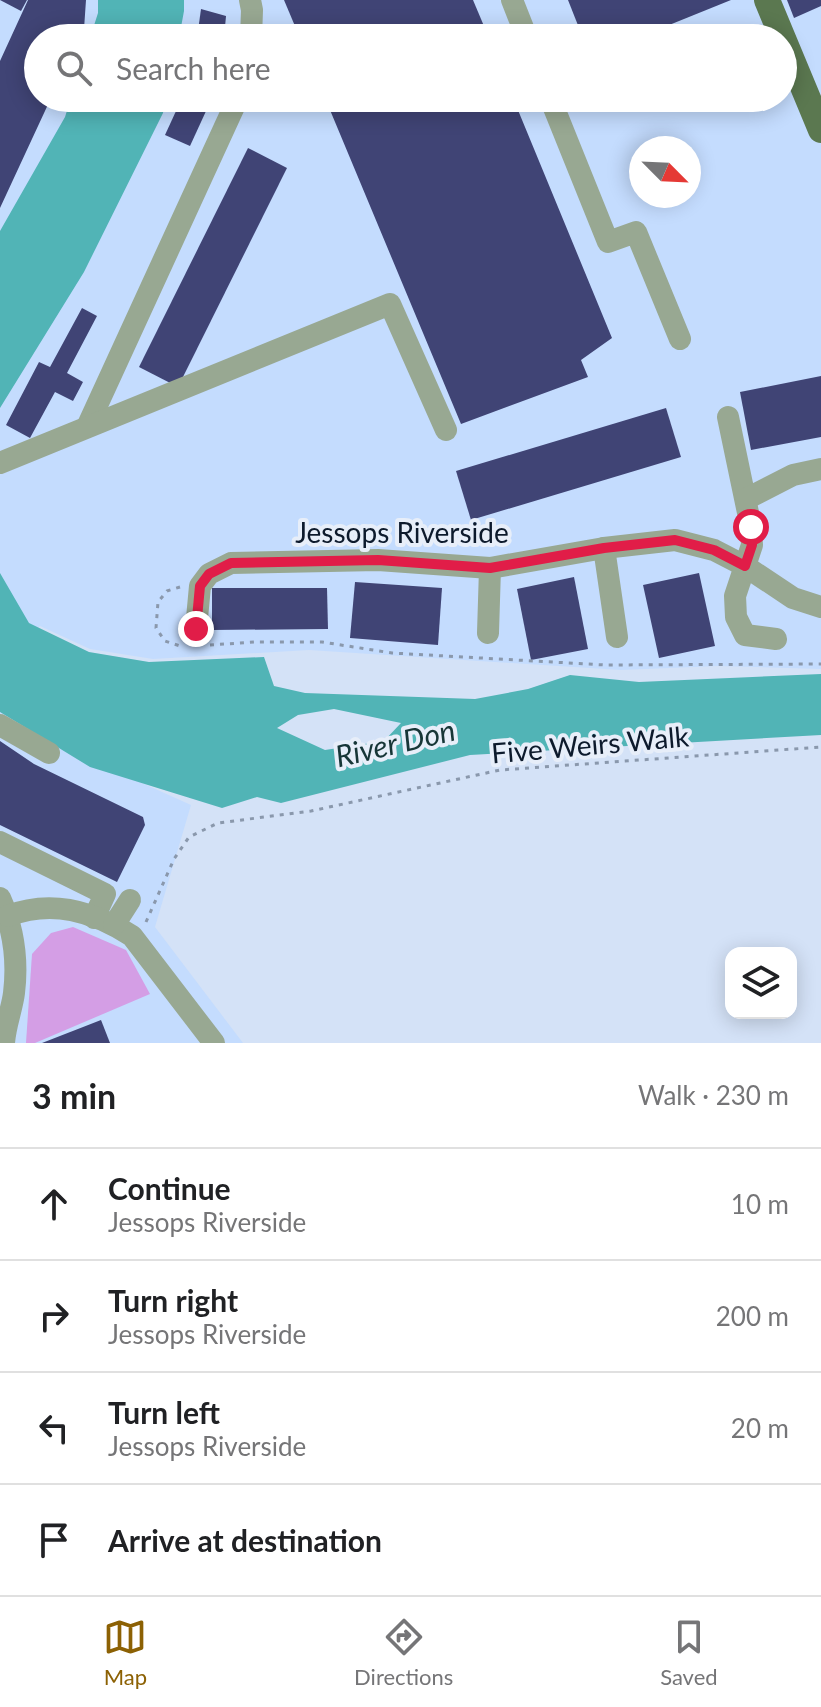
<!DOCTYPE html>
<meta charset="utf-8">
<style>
:root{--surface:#fff;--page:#f6f6f6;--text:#202124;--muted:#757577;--line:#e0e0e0;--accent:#8c6104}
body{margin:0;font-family:Lato,sans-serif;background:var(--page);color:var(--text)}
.controls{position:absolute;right:24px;bottom:24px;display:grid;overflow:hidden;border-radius:16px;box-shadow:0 4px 20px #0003}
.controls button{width:72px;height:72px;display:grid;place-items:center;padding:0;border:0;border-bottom:2px solid var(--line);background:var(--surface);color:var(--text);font:40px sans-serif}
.compass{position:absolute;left:629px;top:136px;width:72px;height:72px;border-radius:50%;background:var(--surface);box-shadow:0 4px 20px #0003;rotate:114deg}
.stop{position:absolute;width:24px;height:24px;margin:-18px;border:6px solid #e11d48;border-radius:50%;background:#fff}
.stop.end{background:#e11d48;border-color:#fff;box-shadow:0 2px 8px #0008}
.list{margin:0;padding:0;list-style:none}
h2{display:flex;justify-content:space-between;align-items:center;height:104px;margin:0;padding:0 32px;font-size:34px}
h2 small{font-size:26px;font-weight:400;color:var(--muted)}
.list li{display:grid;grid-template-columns:52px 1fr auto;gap:24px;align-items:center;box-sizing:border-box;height:112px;padding:0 32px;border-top:2px solid var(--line)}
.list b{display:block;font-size:30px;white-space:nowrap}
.list p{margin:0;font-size:26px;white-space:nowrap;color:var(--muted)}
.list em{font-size:26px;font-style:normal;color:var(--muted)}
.icon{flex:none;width:44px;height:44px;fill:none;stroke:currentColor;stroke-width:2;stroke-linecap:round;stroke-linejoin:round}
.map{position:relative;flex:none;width:821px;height:1043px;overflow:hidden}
.search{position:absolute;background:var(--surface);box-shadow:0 4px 20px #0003;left:24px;right:24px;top:24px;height:88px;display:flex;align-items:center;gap:20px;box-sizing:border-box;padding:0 28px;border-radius:44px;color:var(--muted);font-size:30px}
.sheet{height:552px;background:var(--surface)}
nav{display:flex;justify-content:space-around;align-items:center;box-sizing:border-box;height:112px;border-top:2px solid var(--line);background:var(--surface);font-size:22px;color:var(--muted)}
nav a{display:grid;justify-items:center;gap:4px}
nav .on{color:var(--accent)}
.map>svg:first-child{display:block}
</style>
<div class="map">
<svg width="821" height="1043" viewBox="0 0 821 1043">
<rect width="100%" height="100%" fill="#d4e2f7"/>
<g fill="#c4dcfe" fill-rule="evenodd">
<path d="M0,0H821V669L718,666L621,670L309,650L153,659L90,649L40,626L0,677ZM38,38H783V98H38ZM641,148H689V196H641Z"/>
<polygon points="0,699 91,760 191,805 155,927 243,1043 0,1043"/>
</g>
<polygon fill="#d49ee5" points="73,927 126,950 150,994 35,1043 26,1043 32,954 51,933"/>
<g fill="#51b4b6" fill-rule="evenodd">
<polygon points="98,0 184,0 184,11 179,38 90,38 98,13"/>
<polygon points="71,98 166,98 163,113 84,272 0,408 0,231 65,117"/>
<path d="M0,573L29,623L89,652L149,662L264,657L274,686L305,693L475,699L528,689L570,675L639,682L821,674V735L470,755L281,803L257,797L222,808L90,767L0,712ZM334,709L401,723L384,741L325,750L277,728L298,715Z"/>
</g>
<g fill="#404475">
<polygon points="0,0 27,0 21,11"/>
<polygon points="28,0 86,0 84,29 79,38 38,38 38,98 51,98 0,208 0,61"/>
<polygon points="284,0 473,0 489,38 300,38"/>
<polygon points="568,0 731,0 637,38 583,38"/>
<polygon points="787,0 821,0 821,6 794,18"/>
<polygon points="201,9 226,16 224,38 197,38"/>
<polygon points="182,98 212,98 190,146 165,135"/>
<polygon points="325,98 513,98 612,338 581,360 588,377 461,424"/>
<polygon points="248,148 287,168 178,387 139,367"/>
<polygon points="82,308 97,316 67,373 83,382 73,401 55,392 30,438 6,425 39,362 50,367"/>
<polygon points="821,376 821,437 751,450 740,392"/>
<polygon points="666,408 681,457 471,520 456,471"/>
<polygon points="699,573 715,646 659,658 643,585"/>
<polygon points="574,577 588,649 531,660 517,589"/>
<polygon points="355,582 442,588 438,645 350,638"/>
<polygon points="212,588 327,588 328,629 212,630"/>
<polygon points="0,741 34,764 143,817 145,825 117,882 0,825"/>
<polygon points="101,1020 110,1043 42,1043"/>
</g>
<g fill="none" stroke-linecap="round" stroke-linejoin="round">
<g stroke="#8a98ac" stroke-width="3" stroke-dasharray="4 6" stroke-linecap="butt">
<polyline points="180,587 167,591 158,602 156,628 165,641 183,647"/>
<polyline points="210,645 255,642 322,642 392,653 605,665 821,664"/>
<polyline points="146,922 174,859 189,837 218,823 311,811 500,770 821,747"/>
</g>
<g stroke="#98a892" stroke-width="22">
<polyline points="250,0 252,10 251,38"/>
<polyline points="512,0 527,38"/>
<polyline points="550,98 608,242 636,232 680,339"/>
<polyline points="728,417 751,527 752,545 735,596 736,617 745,635 776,639"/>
<polyline points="87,427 238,98"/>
<polyline points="0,463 390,304 446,430"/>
<polyline points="746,499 793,475 821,469"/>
<polyline points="604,548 617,637"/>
<polyline points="196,629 200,586 209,574 231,563 378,560 490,568 604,548 675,540 714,550 745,566 793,598 821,607"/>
<polyline points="488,633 490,568"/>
<polyline points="0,725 49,753"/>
<polyline points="0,842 105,894 94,918"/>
<path d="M0,898C13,927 18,960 14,993C12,1009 5,1026 4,1043"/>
<path d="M8,916C52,899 93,911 132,936L214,1043"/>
<polyline points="114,925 130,900"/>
</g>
<polyline stroke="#5b7850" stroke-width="26" points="767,0 821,130"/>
</g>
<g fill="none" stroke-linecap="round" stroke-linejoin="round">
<polyline stroke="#e11d48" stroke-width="10" points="196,629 200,586 209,574 231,563 378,560 490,568 604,548 675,540 714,550 745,566 752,545 751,527"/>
</g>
<g text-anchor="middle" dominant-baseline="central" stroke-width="8" stroke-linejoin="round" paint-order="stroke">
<g font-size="28" fill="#0d1a2c" stroke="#e7eef9">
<text x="402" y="532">Jessops Riverside</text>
<text transform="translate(590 744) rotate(-5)">Five Weirs Walk</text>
</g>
<g font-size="30" font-style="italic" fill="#173637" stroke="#e7eef9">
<text transform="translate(395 742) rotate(-13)">River Don</text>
</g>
</g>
</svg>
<div class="controls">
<button><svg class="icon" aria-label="layers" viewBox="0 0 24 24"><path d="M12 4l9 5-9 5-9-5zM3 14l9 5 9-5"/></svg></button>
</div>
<svg class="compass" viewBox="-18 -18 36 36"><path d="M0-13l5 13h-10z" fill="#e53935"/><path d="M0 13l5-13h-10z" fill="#757577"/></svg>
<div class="stop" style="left:751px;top:527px"></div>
<div class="stop end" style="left:196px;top:629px"></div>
<div class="search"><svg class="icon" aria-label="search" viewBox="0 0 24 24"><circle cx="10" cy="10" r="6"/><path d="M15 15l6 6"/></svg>Search here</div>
</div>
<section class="sheet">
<h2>3 min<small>Walk · 230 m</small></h2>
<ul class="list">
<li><svg class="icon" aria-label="ahead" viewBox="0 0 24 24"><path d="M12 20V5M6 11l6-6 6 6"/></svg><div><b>Continue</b><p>Jessops Riverside</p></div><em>10 m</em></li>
<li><svg class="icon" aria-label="right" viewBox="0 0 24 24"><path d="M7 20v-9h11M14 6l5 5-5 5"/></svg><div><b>Turn right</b><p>Jessops Riverside</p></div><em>200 m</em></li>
<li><svg class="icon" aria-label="left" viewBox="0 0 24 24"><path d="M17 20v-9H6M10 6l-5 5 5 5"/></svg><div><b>Turn left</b><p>Jessops Riverside</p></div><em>20 m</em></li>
<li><svg class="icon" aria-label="arrive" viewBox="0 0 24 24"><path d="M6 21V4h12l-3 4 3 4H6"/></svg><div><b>Arrive at destination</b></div></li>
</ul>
</section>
<nav>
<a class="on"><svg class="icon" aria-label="map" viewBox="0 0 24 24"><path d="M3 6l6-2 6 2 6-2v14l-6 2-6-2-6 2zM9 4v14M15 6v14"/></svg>Map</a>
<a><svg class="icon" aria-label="directions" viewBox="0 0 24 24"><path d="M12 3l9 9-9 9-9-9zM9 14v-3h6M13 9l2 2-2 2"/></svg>Directions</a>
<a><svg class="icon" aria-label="saved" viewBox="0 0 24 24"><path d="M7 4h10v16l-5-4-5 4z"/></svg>Saved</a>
</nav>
